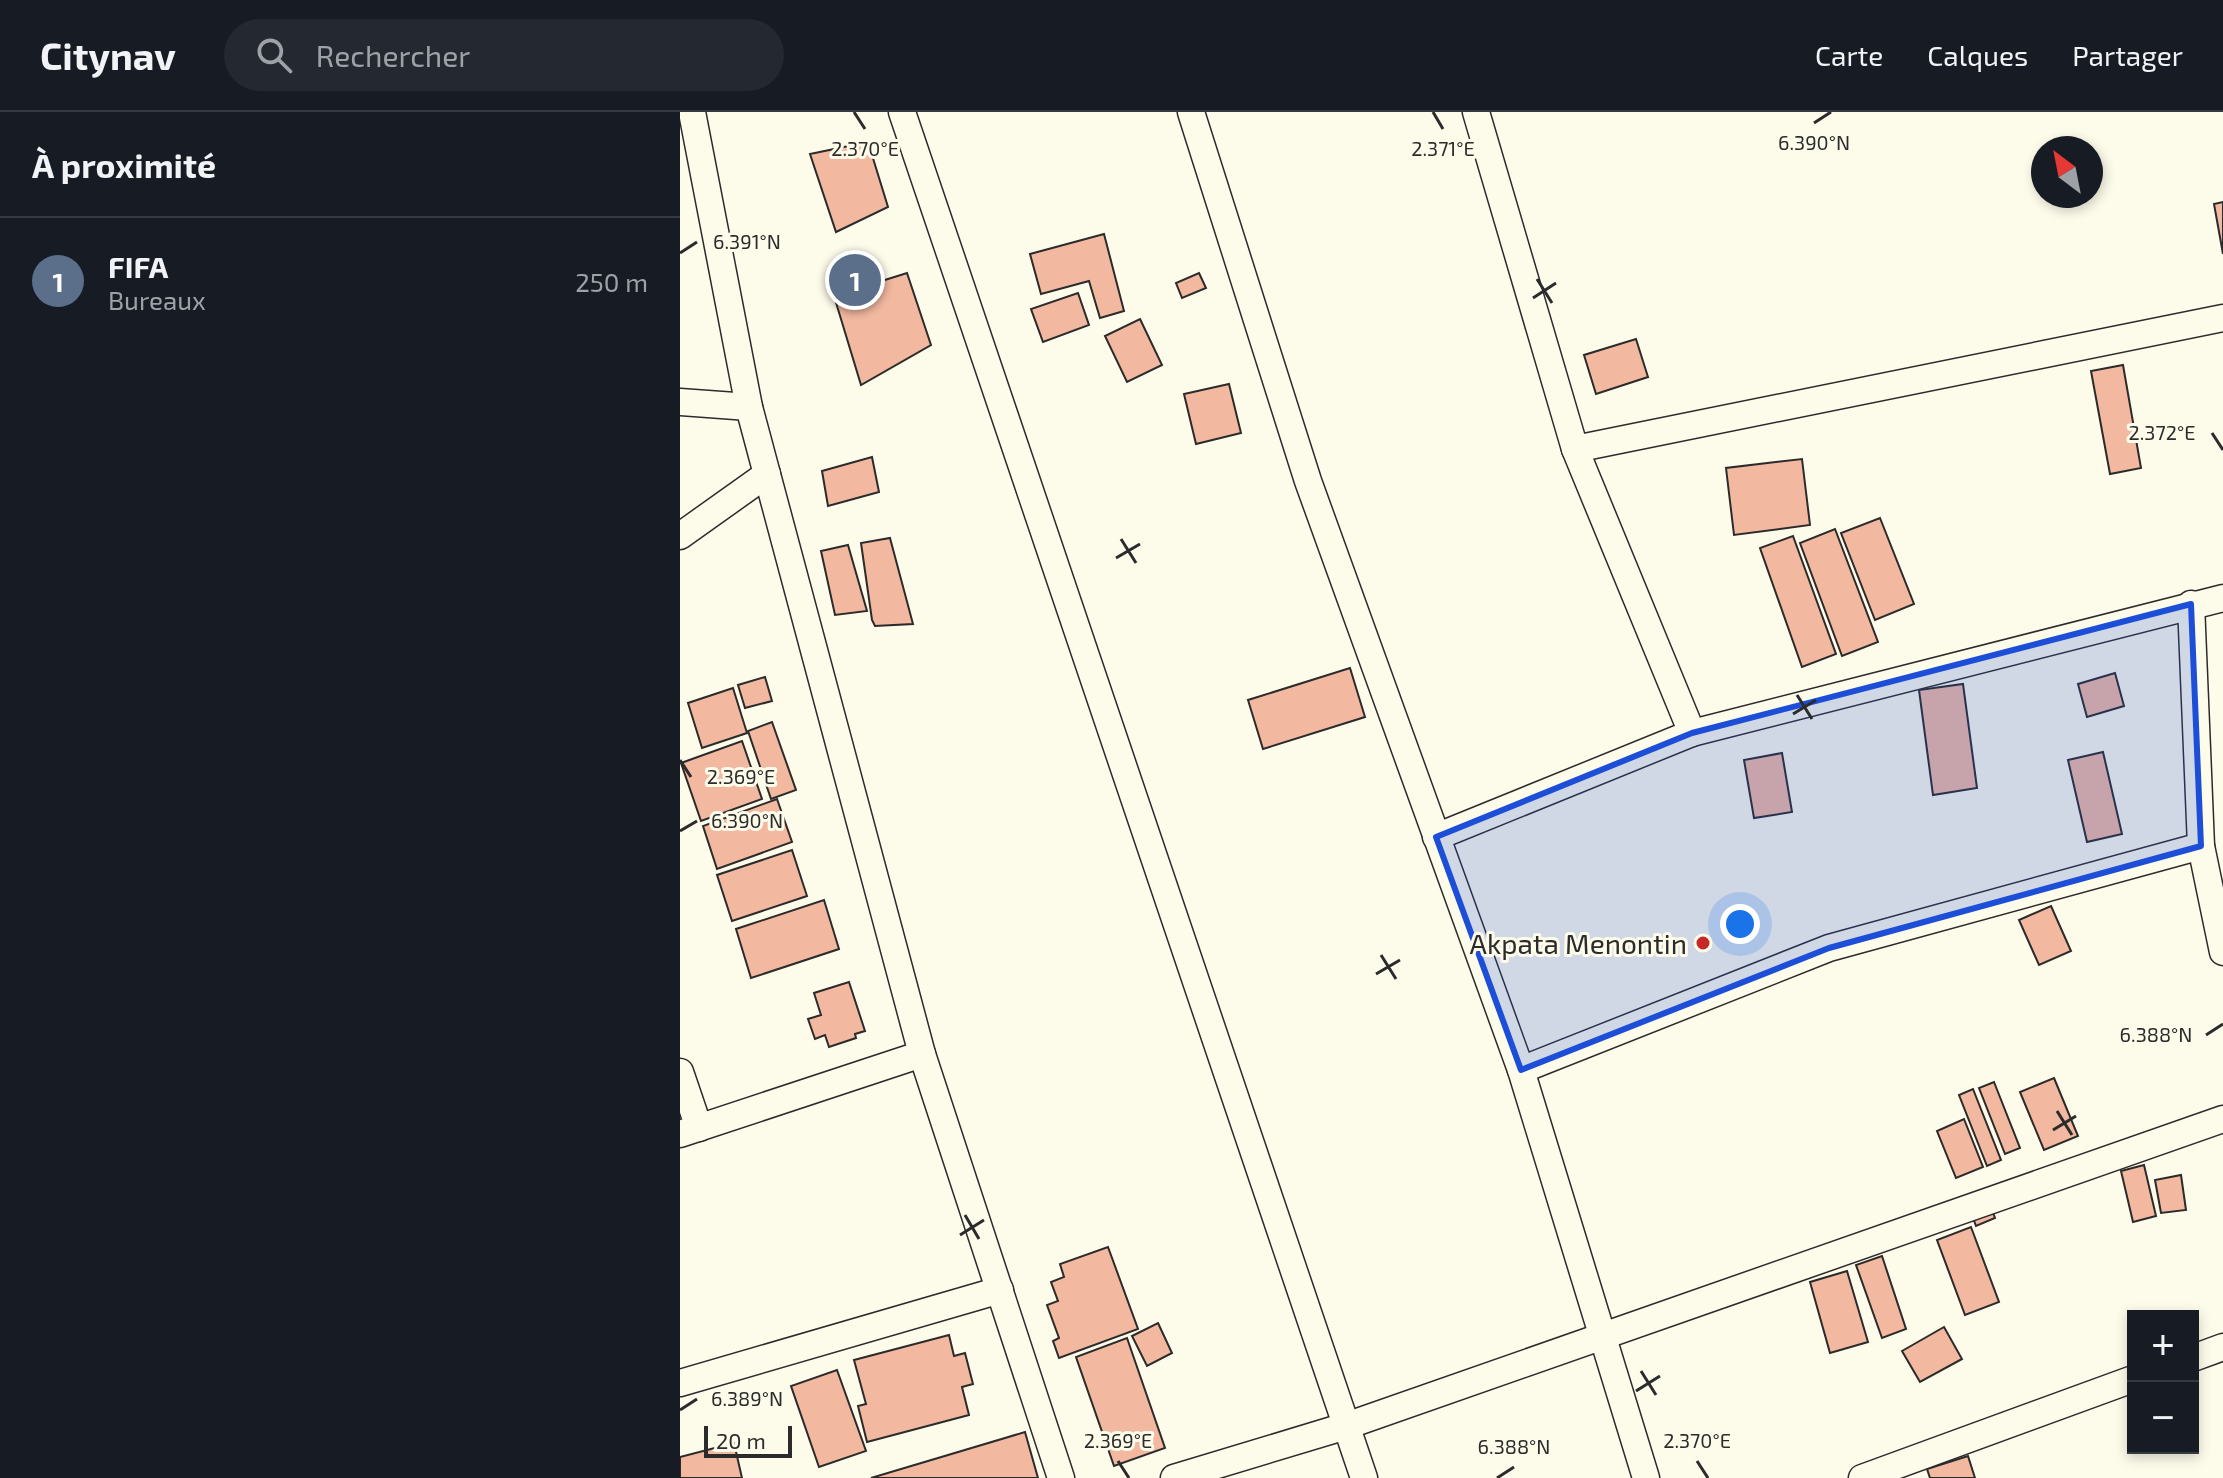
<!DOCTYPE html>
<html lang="fr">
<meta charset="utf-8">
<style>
:root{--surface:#171b24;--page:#242831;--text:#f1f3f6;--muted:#9ea1a6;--line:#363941;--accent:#0f766e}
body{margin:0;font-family:"Exo 2",sans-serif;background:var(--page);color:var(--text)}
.controls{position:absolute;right:24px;bottom:24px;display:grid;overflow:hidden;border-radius:0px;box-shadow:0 4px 12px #0003}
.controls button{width:72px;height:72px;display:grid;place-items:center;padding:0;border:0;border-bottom:2px solid var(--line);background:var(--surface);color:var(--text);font:40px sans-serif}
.compass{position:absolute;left:1351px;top:24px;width:72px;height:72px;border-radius:50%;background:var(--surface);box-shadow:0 4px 12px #0003;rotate:328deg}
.scale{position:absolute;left:24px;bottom:20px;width:88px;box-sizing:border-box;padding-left:8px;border:4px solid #2b2b2b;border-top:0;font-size:22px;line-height:28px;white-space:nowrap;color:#2b2b2b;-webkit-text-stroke:6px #fdfbea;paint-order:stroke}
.you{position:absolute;left:1060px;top:812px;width:28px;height:28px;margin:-20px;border:6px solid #fff;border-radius:50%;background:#1a73e8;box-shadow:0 0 0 12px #1a73e833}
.badge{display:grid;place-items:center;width:52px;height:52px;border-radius:50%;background:var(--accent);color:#fff;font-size:26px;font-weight:700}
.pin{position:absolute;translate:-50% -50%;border:4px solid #fff;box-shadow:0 2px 8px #0006}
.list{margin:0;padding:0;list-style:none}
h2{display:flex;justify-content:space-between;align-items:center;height:104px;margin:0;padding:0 32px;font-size:34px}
h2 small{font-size:26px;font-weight:400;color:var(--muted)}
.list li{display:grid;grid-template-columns:52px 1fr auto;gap:24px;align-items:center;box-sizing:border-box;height:128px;padding:0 32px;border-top:2px solid var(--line)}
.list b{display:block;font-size:30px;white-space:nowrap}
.list p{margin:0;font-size:26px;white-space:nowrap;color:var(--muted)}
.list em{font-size:26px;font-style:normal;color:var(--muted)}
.icon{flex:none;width:44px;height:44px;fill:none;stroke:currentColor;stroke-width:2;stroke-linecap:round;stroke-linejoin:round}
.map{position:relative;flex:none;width:1543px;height:1366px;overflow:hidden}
header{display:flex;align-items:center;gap:48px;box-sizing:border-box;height:112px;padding:0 40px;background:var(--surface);border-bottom:2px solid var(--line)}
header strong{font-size:38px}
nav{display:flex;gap:44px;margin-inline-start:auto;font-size:28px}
.search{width:560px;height:72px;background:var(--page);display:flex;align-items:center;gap:20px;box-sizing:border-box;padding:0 28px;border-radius:44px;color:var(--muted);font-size:30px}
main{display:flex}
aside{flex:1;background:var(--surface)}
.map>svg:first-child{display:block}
</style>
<header>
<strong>Citynav</strong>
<div class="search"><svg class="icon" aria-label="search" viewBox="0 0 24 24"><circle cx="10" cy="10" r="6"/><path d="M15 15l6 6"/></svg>Rechercher</div>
<nav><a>Carte</a><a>Calques</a><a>Partager</a></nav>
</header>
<main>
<aside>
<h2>À proximité<small></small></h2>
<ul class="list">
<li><span class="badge" style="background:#5c6f8a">1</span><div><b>FIFA</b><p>Bureaux</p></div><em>250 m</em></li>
</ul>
</aside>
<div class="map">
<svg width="1543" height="1366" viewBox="0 0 1543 1366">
<rect width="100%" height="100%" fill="#fdfbea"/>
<g fill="#f2b8a0" stroke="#2b2b2b" stroke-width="2">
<polygon points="188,30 208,95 156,120 130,42"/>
<polygon points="1543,90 1543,142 1534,92"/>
<polygon points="424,122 444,199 420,206 409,169 361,182 350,142"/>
<polygon points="227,161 251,233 181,273 154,184"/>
<polygon points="519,161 526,176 502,186 496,171"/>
<polygon points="398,181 409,213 363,230 351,197"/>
<polygon points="460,207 482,253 447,270 425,224"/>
<polygon points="956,227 968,265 916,282 904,243"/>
<polygon points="1443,253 1461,356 1430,362 1411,259"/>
<polygon points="549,272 561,321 516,332 504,282"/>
<polygon points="192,345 199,380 148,394 142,359"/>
<polygon points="1122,347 1130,413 1054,423 1046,356"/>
<polygon points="1200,406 1234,492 1195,508 1161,421"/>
<polygon points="1155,417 1198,530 1162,544 1120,431"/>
<polygon points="1113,424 1156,542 1122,555 1080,436"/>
<polygon points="210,426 233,512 195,514 192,508 181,431"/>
<polygon points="168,433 187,499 155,503 141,439"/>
<polygon points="670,556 685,605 583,637 568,588"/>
<polygon points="1435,561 1444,594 1407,605 1398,572"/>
<polygon points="85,565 92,589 65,596 58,573"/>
<polygon points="1283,572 1297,676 1253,683 1239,578"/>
<polygon points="53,576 67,621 22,636 8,591"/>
<polygon points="92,610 116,678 91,687 68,619"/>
<polygon points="62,629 82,687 21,709 1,651"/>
<polygon points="1423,640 1442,722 1407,730 1388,648"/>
<polygon points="1102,641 1112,700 1074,706 1064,648"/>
<polygon points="97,687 112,730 37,757 23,714"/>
<polygon points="112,738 127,784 52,809 37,763"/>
<polygon points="144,788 159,837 71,866 56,817"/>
<polygon points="1371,794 1391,839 1359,853 1339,808"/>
<polygon points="169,870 185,919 175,922 176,926 149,935 145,923 135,927 128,907 141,903 134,881"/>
<polygon points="1374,966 1398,1024 1364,1038 1340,980"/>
<polygon points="1314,970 1340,1036 1325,1042 1299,976"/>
<polygon points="1293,977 1321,1048 1307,1054 1279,983"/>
<polygon points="1284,1007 1303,1055 1276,1066 1257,1019"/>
<polygon points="1464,1053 1476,1104 1453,1110 1441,1059"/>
<polygon points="1501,1063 1506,1098 1481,1101 1475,1068"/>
<polygon points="1311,1095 1315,1106 1296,1114 1292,1103"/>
<polygon points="1291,1115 1319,1190 1285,1203 1257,1128"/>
<polygon points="428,1135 458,1217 379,1246 373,1229 379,1226 367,1193 378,1189 371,1170 384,1165 380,1152"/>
<polygon points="1202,1144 1226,1217 1202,1226 1176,1153"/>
<polygon points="1167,1159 1188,1230 1150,1241 1130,1170"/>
<polygon points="478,1211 492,1241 467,1254 452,1224"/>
<polygon points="1264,1215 1282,1247 1240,1270 1222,1239"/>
<polygon points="269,1223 274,1244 285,1241 293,1272 282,1275 289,1303 187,1330 178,1294 186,1292 174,1248"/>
<polygon points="447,1226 485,1336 434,1354 396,1245"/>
<polygon points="157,1258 186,1339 139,1355 111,1274"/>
<polygon points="345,1320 358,1366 191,1366"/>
<polygon points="54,1331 62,1366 0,1366 0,1345"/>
<polygon points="1288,1344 1295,1366 1250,1366 1247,1357"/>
</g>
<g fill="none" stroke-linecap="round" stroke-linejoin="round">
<defs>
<g id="street">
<polyline points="12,0 69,295 242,942 381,1366"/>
<polyline points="222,0 684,1366"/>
<polyline points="511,0 628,369 841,958 966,1366"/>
<polyline points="796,0 895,337 1012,621"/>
<polyline points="0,290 69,295"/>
<polyline points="895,337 1543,206"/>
<polyline points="0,424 87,362"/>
<polyline points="1511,492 1521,734 1543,840"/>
<polyline points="756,725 1012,621 1543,486"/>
<polyline points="841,958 1149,836 1521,734"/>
<polyline points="0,960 19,1016"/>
<polyline points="0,1022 242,942"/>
<polyline points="1513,1246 1543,1235"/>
<polyline points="0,1271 320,1178"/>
<polyline points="494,1366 666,1314 1543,1007"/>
<polyline points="1182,1366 1453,1267"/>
</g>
</defs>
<use href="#street" stroke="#2b2b2b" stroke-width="29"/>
<use href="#street" stroke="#fdfbea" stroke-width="26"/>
</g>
<path fill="#1d4ed8" fill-opacity="0.2" stroke="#1d4ed8" stroke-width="6" stroke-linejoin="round" d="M1511,492L1521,734L1149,836L841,958L756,725L1012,621Z"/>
<path fill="none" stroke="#2b2b2b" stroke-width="3" d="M174,0L185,17M753,0L763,17M1134,11L1151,0M0,141L17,130M857,167L872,191M853,186L876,171M1532,321L1543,338M441,427L456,451M436,446L460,432M1117,583L1132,607M1113,602L1136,588M0,648L11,665M0,719L17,709M701,843L716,867M696,862L720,848M1526,923L1543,912M1377,999L1392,1023M1373,1018L1396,1004M285,1103L299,1127M280,1123L304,1108M961,1259L976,1283M956,1279L980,1264M0,1298L17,1287M438,1349L449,1366M1017,1349L1028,1366M817,1366L834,1355"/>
<circle fill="#c62828" stroke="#fdfbea" stroke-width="3" cx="1023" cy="831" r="8"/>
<g text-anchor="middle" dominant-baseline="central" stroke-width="6" stroke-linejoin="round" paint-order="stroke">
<g font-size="28" fill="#2b2b2b" stroke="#fdfbea" text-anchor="end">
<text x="1007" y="831">Akpata Menontin</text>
</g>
</g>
<g font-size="20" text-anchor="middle" fill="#2b2b2b" stroke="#fdfbea" stroke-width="6" stroke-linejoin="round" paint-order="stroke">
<text x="1134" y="38">6.390°N</text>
<text x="185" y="44">2.370°E</text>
<text x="763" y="44">2.371°E</text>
<text x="67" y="137">6.391°N</text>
<text x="1482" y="328">2.372°E</text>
<text x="61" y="672">2.369°E</text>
<text x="67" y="716">6.390°N</text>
<text x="1476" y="930">6.388°N</text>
<text x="67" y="1294">6.389°N</text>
<text x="438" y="1336">2.369°E</text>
<text x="1017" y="1336">2.370°E</text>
<text x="834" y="1342">6.388°N</text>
</g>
</svg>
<div class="controls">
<button>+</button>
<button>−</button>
</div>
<svg class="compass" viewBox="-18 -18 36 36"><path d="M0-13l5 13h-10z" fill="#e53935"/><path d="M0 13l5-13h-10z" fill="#9ea1a6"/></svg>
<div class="scale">20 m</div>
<div class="you"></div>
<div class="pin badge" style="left:175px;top:168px;background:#5c6f8a">1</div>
</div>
</main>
